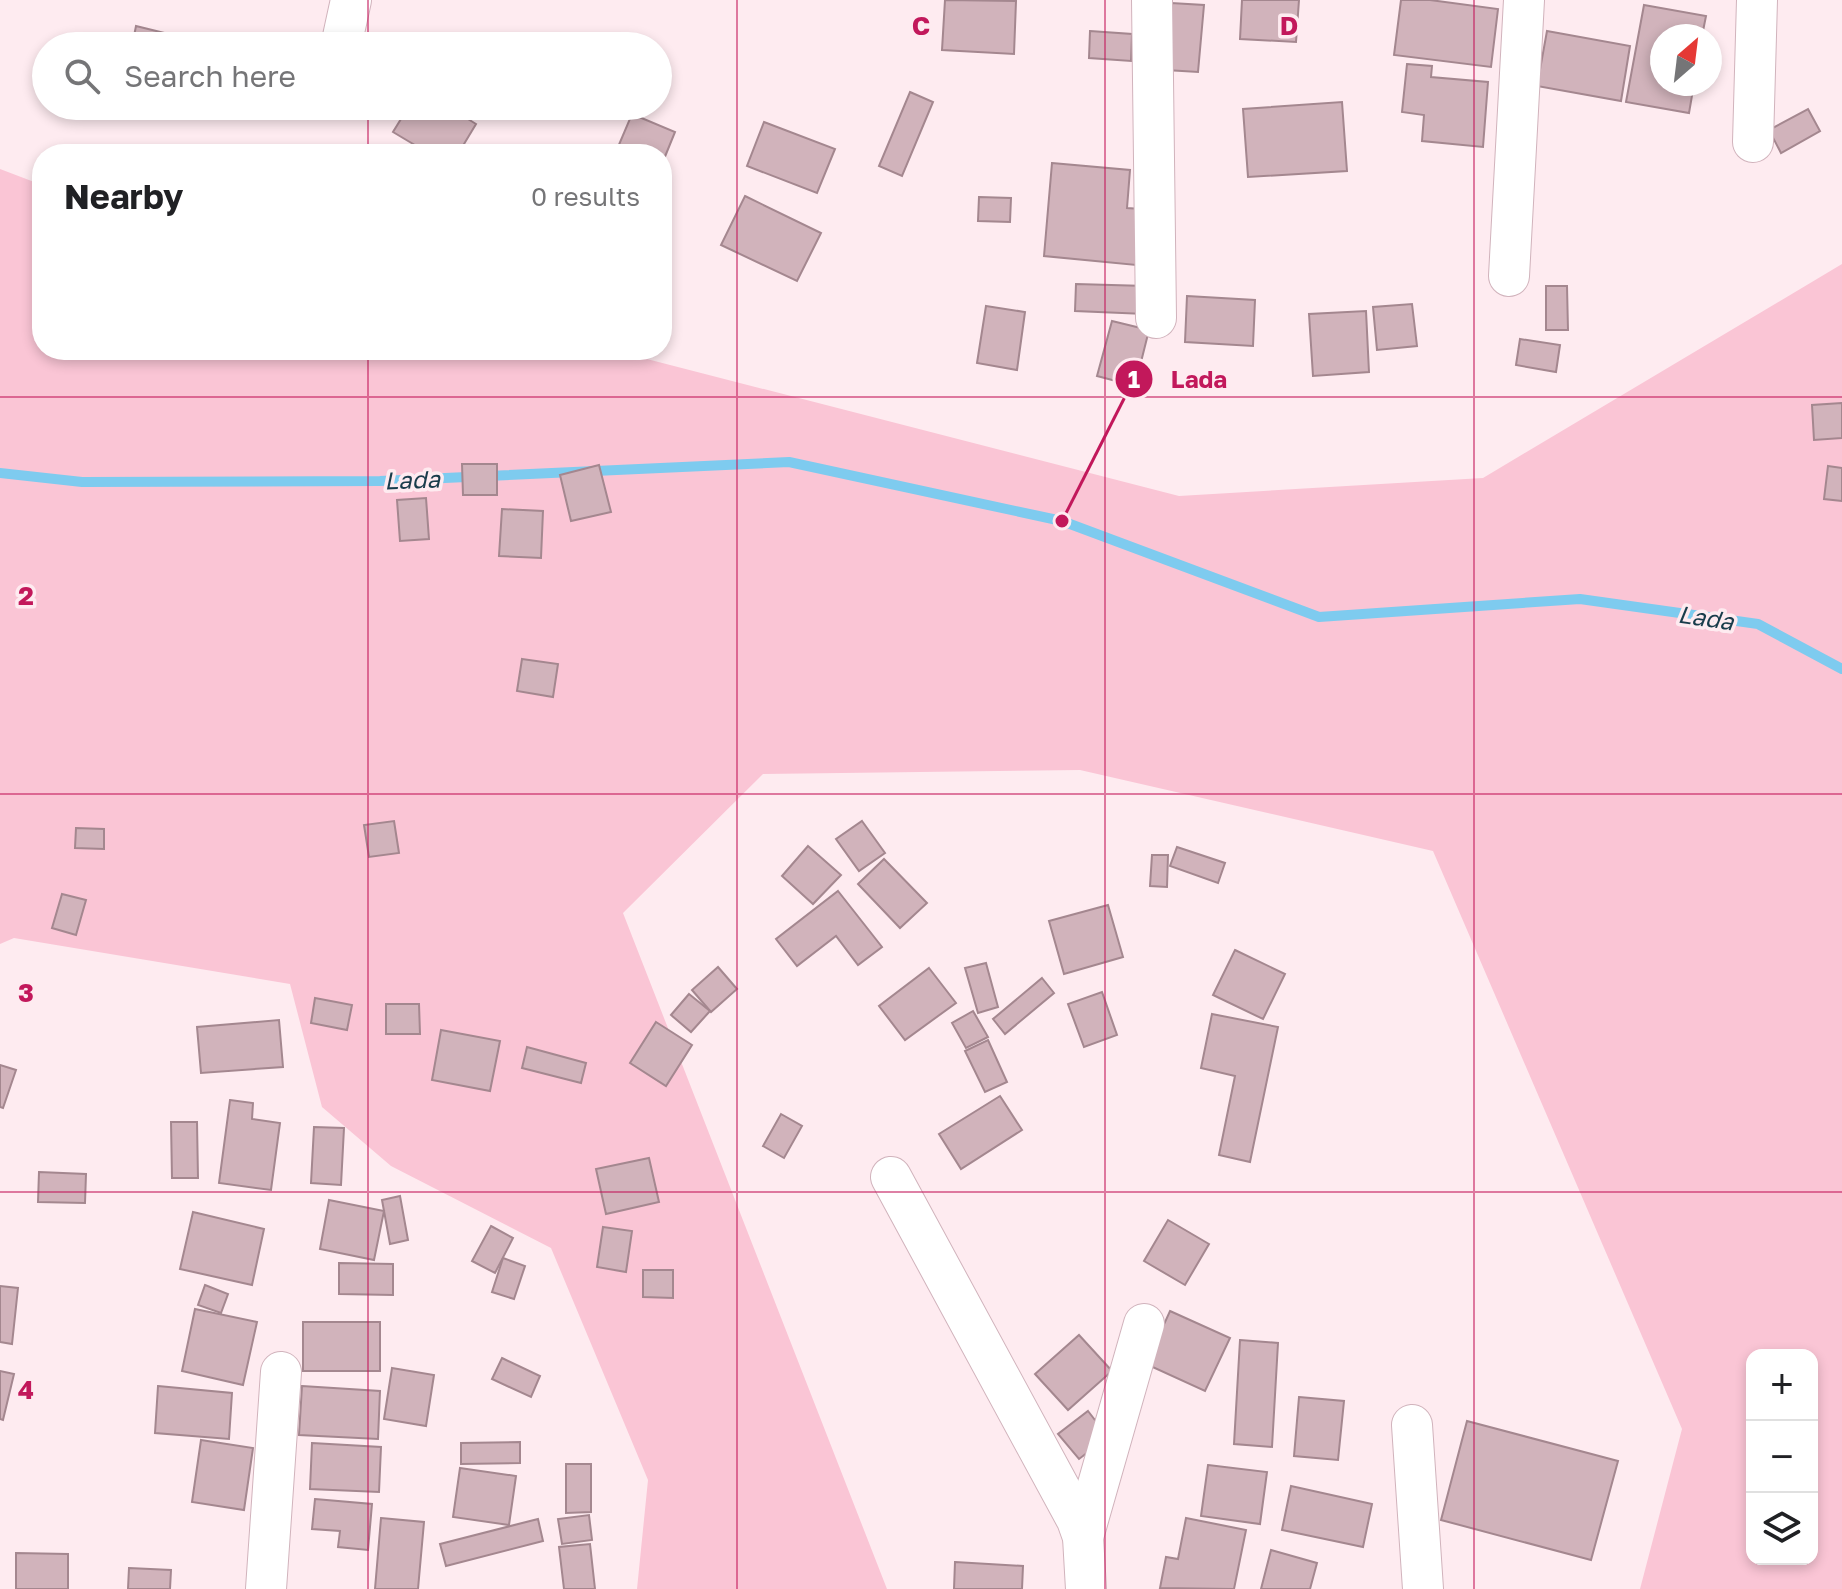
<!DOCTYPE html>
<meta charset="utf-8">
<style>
:root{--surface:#fff;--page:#f6f6f6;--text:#202124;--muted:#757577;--line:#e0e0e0}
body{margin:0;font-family:"Golos Text",sans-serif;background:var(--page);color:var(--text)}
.controls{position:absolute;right:24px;bottom:24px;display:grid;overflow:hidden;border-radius:16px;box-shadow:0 4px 12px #0003}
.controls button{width:72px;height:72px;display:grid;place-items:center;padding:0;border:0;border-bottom:2px solid var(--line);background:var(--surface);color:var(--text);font:40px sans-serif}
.compass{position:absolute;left:1650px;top:24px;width:72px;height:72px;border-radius:50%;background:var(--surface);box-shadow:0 4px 12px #0003;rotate:28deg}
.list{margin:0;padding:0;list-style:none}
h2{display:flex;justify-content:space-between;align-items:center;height:104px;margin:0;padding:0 32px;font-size:34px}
h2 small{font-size:26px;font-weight:400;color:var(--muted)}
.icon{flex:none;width:44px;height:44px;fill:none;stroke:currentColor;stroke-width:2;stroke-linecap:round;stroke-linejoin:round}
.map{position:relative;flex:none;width:1842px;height:1589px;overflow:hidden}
.search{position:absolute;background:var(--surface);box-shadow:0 4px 12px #0003;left:32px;top:32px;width:640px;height:88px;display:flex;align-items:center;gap:20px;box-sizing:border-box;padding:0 28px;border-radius:44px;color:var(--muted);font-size:30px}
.panel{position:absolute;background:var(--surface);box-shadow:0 4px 12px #0003;left:32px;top:144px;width:640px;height:216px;border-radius:32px}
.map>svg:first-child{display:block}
</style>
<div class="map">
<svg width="1842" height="1589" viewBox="0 0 1842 1589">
<rect width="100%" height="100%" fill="#feebf0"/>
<path fill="#fac5d5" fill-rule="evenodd" d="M0,169L42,185V350H612L1179,496L1483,478L1842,264V1589H1640L1682,1429L1433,851L1080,770L763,774L623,913L887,1589H637L648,1480L551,1248L391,1166L322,1107L290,984L14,938L0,944ZM1752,1355H1812V1559H1752Z"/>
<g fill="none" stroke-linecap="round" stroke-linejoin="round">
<polyline stroke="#7ecbef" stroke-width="10" points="0,473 82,482 380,481 789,462 1062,521 1319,617 1580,599 1758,624 1842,669"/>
</g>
<g fill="#d1b3bb" stroke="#a4878f" stroke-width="2">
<polygon points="945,0 1016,1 1014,54 942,50"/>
<polygon points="1242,0 1299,0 1296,42 1240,39"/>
<polygon points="1401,0 1430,0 1498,9 1491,67 1394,55"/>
<polygon points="1171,3 1204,5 1198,72 1166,70"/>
<polygon points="1644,5 1706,16 1702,36 1662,36 1662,84 1694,84 1689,113 1626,102"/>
<polygon points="136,26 193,40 192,46 132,46"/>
<polygon points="1090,31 1132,34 1131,61 1089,58"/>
<polygon points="1547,31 1630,46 1621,101 1537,86"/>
<polygon points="1407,64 1432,66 1431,77 1488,82 1483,147 1422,141 1424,115 1402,112"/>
<polygon points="910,92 933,102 902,176 879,166"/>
<polygon points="1342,102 1347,171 1248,177 1243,109"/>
<polygon points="198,106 239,106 237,115"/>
<polygon points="409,106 447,106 476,124 458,154 430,154 393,132"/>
<polygon points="1808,109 1820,131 1781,153 1769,130"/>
<polygon points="632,114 675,132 662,164 662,154 615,154"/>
<polygon points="764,122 835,149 817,193 747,166"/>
<polygon points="1052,163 1130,170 1127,208 1141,209 1136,265 1044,256"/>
<polygon points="745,196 821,233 797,281 721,245"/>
<polygon points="979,197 1011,198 1010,222 978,221"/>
<polygon points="1076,284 1146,286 1145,314 1075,311"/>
<polygon points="1546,286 1567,286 1568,330 1546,330"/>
<polygon points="1187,296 1255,300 1253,346 1185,342"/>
<polygon points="1412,304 1417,346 1377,350 1373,307"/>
<polygon points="986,306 1025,312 1017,370 977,363"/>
<polygon points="1366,311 1369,372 1313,376 1309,314"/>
<polygon points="1112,321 1149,330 1135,386 1097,376"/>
<polygon points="1520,339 1560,345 1556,372 1516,365"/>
<polygon points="1842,403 1842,438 1814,440 1812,405"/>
<polygon points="462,464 497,464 497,495 463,495"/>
<polygon points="599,465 611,512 571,521 560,475"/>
<polygon points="1828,466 1842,468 1842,501 1824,499"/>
<polygon points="426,498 429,539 400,541 397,500"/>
<polygon points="502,509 543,511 541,558 499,556"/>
<polygon points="522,659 558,664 553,697 517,691"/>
<polygon points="394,821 399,853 369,857 364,825"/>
<polygon points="862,821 885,853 859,871 836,839"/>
<polygon points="76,828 104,829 104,849 75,848"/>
<polygon points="808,846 841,875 813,904 782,876"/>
<polygon points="1177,847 1225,863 1218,883 1170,866"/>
<polygon points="1152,855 1168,855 1167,887 1150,886"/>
<polygon points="884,859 927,903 900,928 858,884"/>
<polygon points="838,891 882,947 858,965 836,936 797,966 776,939"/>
<polygon points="62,894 86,900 76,935 52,928"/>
<polygon points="1108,905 1123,957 1064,974 1049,921"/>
<polygon points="1235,950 1285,974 1263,1019 1213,995"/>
<polygon points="986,963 998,1007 978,1013 965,968"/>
<polygon points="718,967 737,989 711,1012 692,990"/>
<polygon points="929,968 956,1003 905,1040 879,1006"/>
<polygon points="1042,978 1054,993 1005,1034 993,1019"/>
<polygon points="1102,992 1117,1035 1084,1047 1068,1004"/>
<polygon points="689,994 710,1011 691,1032 671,1015"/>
<polygon points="315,998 352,1005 347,1030 311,1023"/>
<polygon points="386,1004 419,1004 420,1034 386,1034"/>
<polygon points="973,1011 988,1037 966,1048 952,1023"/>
<polygon points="1212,1014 1278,1027 1250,1162 1219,1155 1235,1076 1201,1068"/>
<polygon points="279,1020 283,1067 201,1073 197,1027"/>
<polygon points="656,1022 692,1045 666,1086 630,1063"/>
<polygon points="441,1030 500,1041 490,1091 432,1080"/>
<polygon points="988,1040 1007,1082 985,1092 965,1051"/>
<polygon points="527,1047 586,1063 581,1083 522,1068"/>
<polygon points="0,1065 16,1070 3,1108 0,1107"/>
<polygon points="1000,1096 1022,1130 961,1169 939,1134"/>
<polygon points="230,1100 253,1103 252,1119 280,1123 271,1190 219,1183"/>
<polygon points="781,1114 802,1126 784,1158 763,1146"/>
<polygon points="171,1122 197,1122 198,1178 172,1178"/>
<polygon points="314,1127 344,1128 341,1185 311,1183"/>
<polygon points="649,1158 659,1202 606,1214 596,1169"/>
<polygon points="39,1172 86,1174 85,1203 38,1202"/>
<polygon points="400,1196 408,1240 390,1244 382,1200"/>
<polygon points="329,1200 384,1211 374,1260 320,1249"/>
<polygon points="193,1212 264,1229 252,1285 180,1269"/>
<polygon points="1168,1220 1209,1244 1185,1285 1144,1261"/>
<polygon points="491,1226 513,1238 495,1273 472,1261"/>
<polygon points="603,1227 632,1231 626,1272 597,1267"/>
<polygon points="503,1258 525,1266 514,1299 492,1292"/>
<polygon points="339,1263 393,1264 393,1295 339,1294"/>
<polygon points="643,1270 673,1270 673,1298 643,1297"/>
<polygon points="205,1285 228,1294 221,1313 198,1305"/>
<polygon points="0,1286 18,1288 12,1344 0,1342"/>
<polygon points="195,1309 257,1322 243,1385 182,1371"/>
<polygon points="1170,1311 1230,1338 1205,1391 1146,1364"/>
<rect x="303" y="1322" width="77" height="49"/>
<polygon points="1079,1335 1112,1371 1068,1410 1035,1374"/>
<polygon points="1240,1340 1278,1343 1272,1447 1234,1444"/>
<polygon points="502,1358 540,1376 531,1397 492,1379"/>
<polygon points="392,1368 434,1375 426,1426 384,1419"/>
<polygon points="0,1371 14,1374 3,1420 0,1419"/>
<polygon points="158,1386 232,1393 229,1439 155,1433"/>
<polygon points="302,1386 380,1391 378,1439 299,1435"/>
<polygon points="1299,1397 1344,1401 1338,1460 1294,1456"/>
<polygon points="1088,1411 1108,1437 1079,1459 1058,1434"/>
<polygon points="1467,1421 1618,1461 1591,1560 1441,1520"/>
<polygon points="201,1440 253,1448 244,1510 192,1502"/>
<polygon points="520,1442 520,1463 461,1464 461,1443"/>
<polygon points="312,1443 381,1447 379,1492 310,1489"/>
<polygon points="566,1464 591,1464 591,1512 566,1513"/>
<polygon points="1208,1465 1267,1472 1260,1524 1201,1516"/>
<polygon points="460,1468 516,1476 509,1525 453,1517"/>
<polygon points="1291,1486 1372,1504 1363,1547 1282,1530"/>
<polygon points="315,1499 372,1504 368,1550 338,1547 340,1531 312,1529"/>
<polygon points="589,1515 592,1540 562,1544 558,1519"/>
<polygon points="381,1518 424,1522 418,1589 375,1589"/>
<polygon points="1186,1518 1246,1530 1234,1589 1160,1588 1166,1557 1178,1559"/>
<polygon points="538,1519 543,1541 446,1566 440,1544"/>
<polygon points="590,1544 595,1589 564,1589 559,1547"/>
<polygon points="1271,1550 1317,1563 1310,1589 1261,1589"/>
<polygon points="16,1553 68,1554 68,1589 16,1589"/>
<polygon points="955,1562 1023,1566 1022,1589 954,1589"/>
<polygon points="129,1568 171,1570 170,1589 128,1589"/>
</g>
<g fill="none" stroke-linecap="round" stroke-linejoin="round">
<defs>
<g id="street">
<polyline points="1152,0 1156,318"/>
<polyline points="341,46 351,0"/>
<polyline points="1753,142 1757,0"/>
<polyline points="1509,276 1524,0"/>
<polyline points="891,1177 1077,1520 1083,1537 1086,1589"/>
<polyline points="1412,1425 1423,1589"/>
<polyline points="1083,1537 1144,1324"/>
<polyline points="266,1589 281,1372"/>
</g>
</defs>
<use href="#street" stroke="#d1b3bc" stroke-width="42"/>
<use href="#street" stroke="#fff" stroke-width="40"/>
</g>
<path fill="none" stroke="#c2185b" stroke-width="2" stroke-opacity="0.55" d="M368,0V46M737,0V1589M1105,0V1589M1474,0V1589M368,106V154M368,350V1589M0,397H1842M0,794H1842M0,1192H1842"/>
<g text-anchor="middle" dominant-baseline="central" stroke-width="7" stroke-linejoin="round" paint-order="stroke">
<g font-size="24" font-style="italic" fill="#193c4b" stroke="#feebf0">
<text transform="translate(412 479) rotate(-2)">Lada</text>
<text transform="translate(1706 617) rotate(8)">Lada</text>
</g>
</g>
<g font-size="26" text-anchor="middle" font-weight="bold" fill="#c2185b" stroke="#feebf0" stroke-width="7" stroke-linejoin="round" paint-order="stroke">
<text x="921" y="35">C</text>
<text x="1289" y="35">D</text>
<text x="26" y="605">2</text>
<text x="26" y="1002">3</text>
<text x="26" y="1399">4</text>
</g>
<path fill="none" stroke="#c2185b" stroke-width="3" d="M1062 521L1134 379"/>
<g fill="#c2185b" stroke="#feebf0" stroke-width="3">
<circle cx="1062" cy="521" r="8"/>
<circle cx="1134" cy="379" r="20"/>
</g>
<g font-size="24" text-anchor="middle" font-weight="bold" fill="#fff">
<text x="1134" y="388">1</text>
</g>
<g font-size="24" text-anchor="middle" font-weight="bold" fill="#c2185b" stroke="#feebf0" stroke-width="7" stroke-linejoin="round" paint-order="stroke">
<text x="1199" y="388">Lada</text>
</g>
</svg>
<div class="controls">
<button>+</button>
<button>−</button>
<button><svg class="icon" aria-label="layers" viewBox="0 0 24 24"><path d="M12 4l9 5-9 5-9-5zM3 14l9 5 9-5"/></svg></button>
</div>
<svg class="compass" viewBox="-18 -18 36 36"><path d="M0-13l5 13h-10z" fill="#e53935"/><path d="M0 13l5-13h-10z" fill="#757577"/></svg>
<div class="search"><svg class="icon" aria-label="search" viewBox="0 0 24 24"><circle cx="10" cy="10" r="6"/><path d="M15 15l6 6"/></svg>Search here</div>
<section class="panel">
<h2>Nearby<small>0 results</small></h2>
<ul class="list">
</ul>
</section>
</div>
